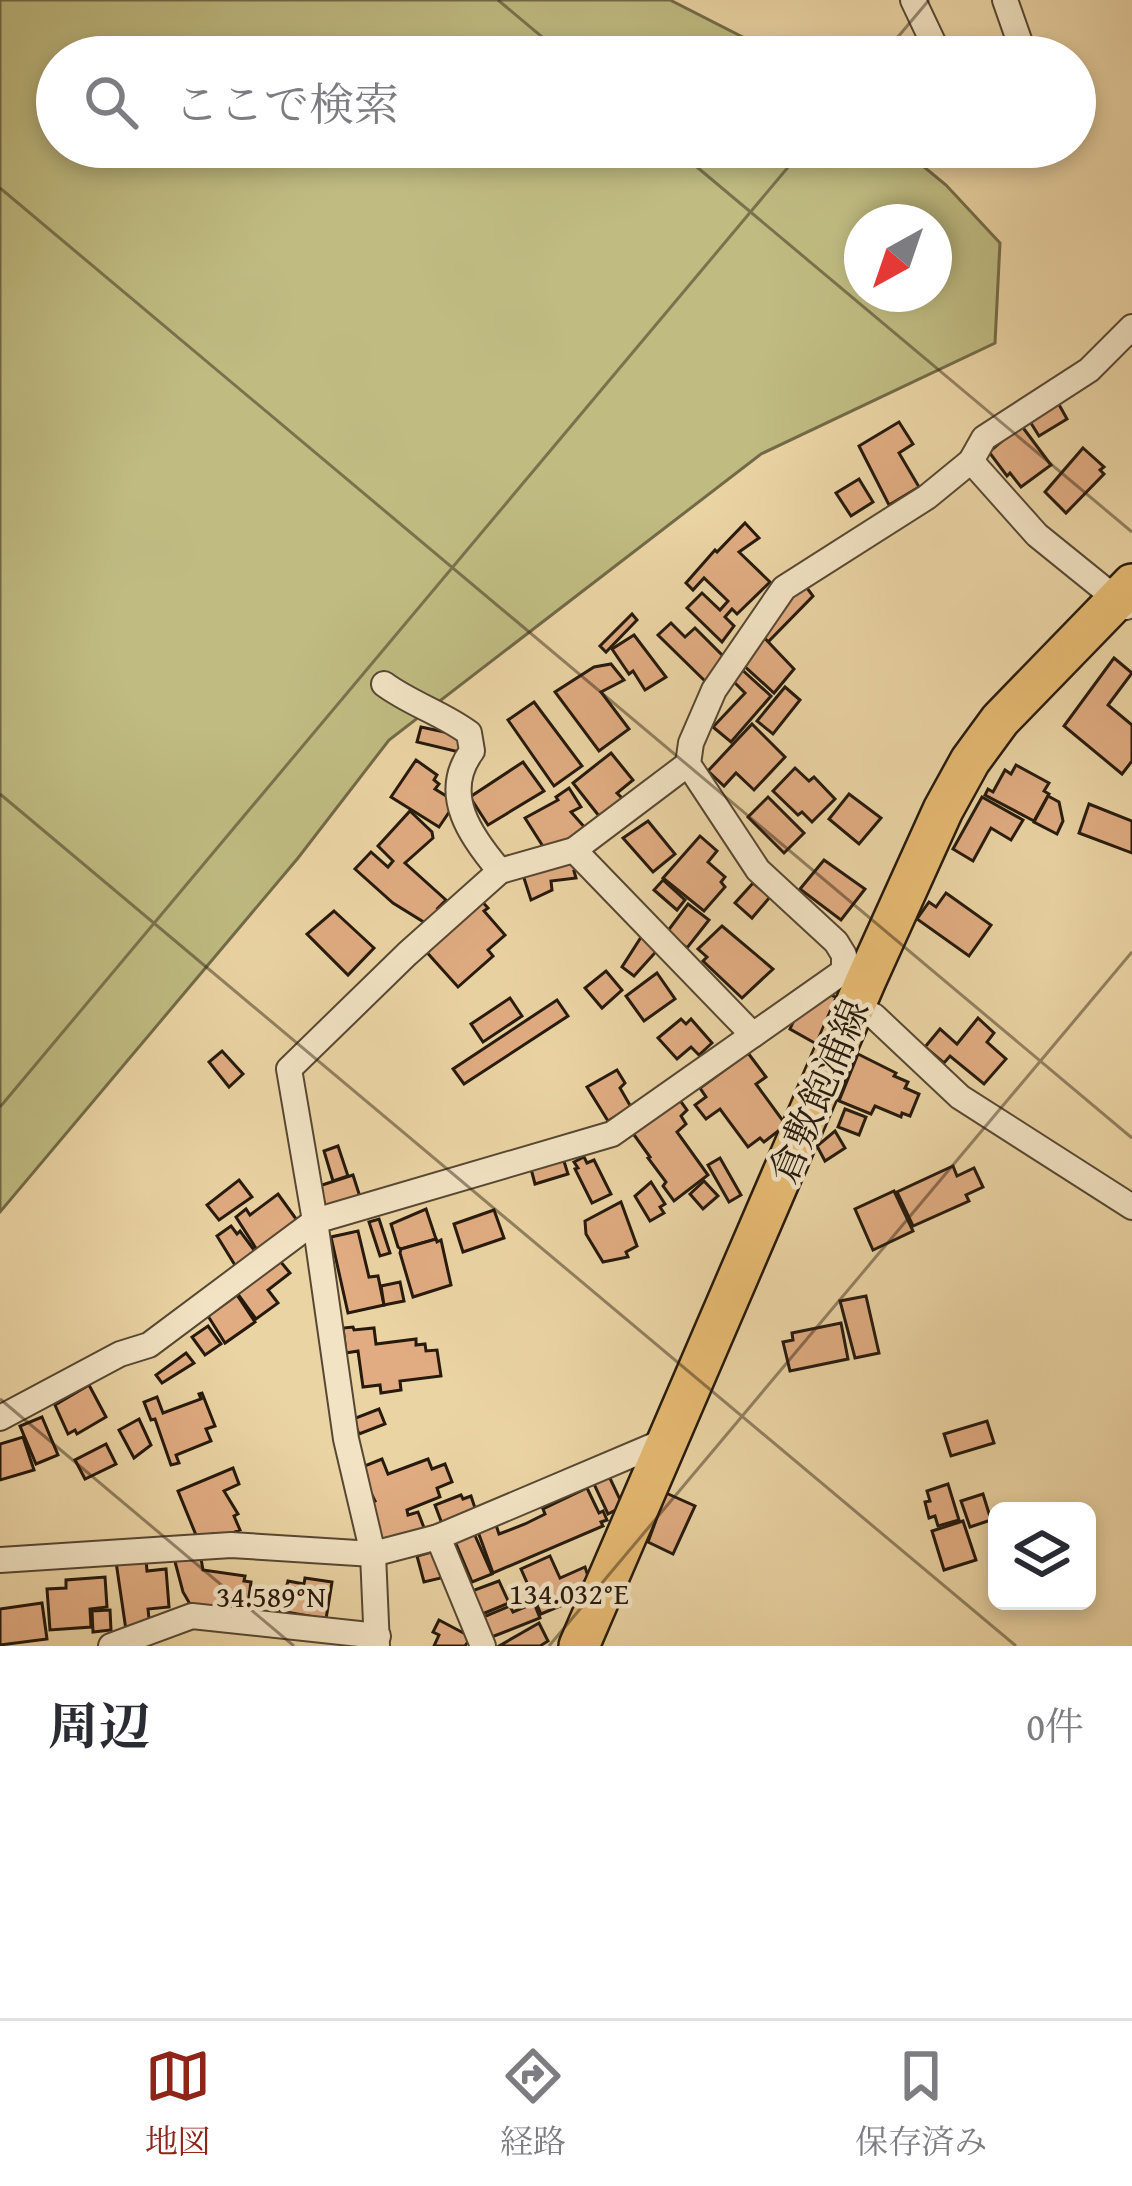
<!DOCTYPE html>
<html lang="ja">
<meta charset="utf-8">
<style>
:root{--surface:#fff;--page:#f2f2f3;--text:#2b2b33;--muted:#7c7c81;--line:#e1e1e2;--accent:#8f2418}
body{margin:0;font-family:"Gentium Book Plus","Noto Serif JP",serif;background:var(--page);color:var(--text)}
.controls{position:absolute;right:36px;bottom:36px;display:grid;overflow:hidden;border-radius:18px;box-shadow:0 6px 18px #0003}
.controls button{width:108px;height:108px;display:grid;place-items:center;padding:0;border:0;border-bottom:3px solid var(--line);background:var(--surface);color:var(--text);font:60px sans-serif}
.compass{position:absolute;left:844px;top:204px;width:108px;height:108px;border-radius:50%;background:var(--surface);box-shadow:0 6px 18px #0003;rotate:220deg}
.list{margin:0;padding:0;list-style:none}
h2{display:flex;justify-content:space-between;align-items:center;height:156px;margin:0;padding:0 48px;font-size:51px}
h2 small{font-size:39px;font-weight:400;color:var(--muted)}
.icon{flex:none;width:66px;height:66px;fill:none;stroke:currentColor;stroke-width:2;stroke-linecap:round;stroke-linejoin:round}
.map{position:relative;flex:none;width:1132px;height:1646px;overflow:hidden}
.search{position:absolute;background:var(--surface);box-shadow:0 6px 18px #0003;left:36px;right:36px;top:36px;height:132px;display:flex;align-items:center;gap:30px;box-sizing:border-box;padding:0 42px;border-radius:66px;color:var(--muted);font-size:45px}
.sheet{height:372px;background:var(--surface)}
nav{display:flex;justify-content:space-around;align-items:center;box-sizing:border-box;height:168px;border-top:3px solid var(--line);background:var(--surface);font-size:33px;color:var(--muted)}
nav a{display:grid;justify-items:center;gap:6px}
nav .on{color:var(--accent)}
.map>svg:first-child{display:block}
</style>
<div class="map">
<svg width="1132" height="1646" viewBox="0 0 1132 1646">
<rect width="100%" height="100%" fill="#ebd4a4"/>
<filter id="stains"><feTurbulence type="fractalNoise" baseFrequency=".00167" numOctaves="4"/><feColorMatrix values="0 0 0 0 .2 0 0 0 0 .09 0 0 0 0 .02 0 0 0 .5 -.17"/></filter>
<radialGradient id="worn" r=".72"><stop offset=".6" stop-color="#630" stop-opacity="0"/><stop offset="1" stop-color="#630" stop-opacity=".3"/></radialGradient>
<path fill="#bfbb81" stroke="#726a47" stroke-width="3" fill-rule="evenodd" d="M0,0H670L782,57H57V147H900L946,185L1000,243L995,343L761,454L389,740L298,858L0,1212ZM862,222H934V294H862Z"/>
<g fill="#e1ac82" stroke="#261a0d" stroke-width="3">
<polygon points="1057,401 1067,419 1039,436 1029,420"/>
<polygon points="899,422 913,444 899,453 919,487 889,505 859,446"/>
<polygon points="1021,425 1051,465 1021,487 1010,473 1007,476 989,452"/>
<polygon points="1083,448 1104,467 1100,470 1104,474 1066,513 1045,492"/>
<polygon points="859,479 873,502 851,516 836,493"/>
<polygon points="745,523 759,538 739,552 770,582 737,614 732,609 725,617 734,626 722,642 687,608 702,593 720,610 728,601 704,578 693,590 686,583 715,550 717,552"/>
<polygon points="804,584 813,596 768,642 756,629"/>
<polygon points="632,614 637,620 606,652 600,646"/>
<polygon points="671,623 685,637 695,628 725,658 707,683 658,635"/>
<polygon points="756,629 794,669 774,693 741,663"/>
<polygon points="634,635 666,677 645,690 633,671 629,674 612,649"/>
<polygon points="1114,658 1132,673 1108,705 1132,725 1132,761 1122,774 1064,726"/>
<polygon points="611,664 624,680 601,692 629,729 599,751 555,692 594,667"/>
<polygon points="739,667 771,696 731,742 713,727 745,693 733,681"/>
<polygon points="785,687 800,700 773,734 757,721"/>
<polygon points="534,702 582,766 554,786 508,720"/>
<polygon points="752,724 785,757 754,790 736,773 724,786 708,771"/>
<polygon points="421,727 463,736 459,752 417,742"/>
<polygon points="611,753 633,780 617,793 626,802 603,821 573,783"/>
<polygon points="416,760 437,775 434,780 439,784 435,789 456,802 439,827 391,797"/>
<polygon points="523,762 544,791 488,825 470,797"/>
<polygon points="1016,765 1049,783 1044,791 1049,794 1034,821 985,795 988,789 993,792 1005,770 1011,774"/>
<polygon points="795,768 809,781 814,777 835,799 812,822 802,812 798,815 773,791"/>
<polygon points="569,788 581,807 571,812 587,830 546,851 525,818 558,800 556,797"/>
<polygon points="849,794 881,818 859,844 829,819"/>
<polygon points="1048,796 1059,802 1063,821 1057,834 1034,822"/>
<polygon points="768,797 804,833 784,853 748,817"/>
<polygon points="982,797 1023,820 1011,840 991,828 973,861 953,849"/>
<polygon points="1089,804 1132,821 1132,853 1079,833"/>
<polygon points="410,811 432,832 433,838 405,863 446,900 438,908 442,910 427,924 393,903 355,869 371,852 388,867 393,861 378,846"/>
<polygon points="648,821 675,854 653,872 623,838"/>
<polygon points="700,836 717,851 708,862 725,877 721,882 725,887 704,911 663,878"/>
<polygon points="577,859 580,869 574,871 576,878 551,881 552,890 531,900 523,875"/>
<polygon points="824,860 865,889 841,920 800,889"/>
<polygon points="663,880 685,900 677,910 654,890"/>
<polygon points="753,883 770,897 752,918 735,903"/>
<polygon points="946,893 991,925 969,956 917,919 929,902 936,907"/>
<polygon points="478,897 488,908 484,911 505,935 488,950 493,956 458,987 423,948"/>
<polygon points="688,904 709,920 687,948 667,932"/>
<polygon points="334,911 374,948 348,975 307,934"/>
<polygon points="722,926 773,969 742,998 703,961 707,957 698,949"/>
<polygon points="645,931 662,945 634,976 622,967"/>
<polygon points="606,971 622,990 602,1008 585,988"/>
<polygon points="657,973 675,999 644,1021 626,996"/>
<polygon points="824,992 842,1000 820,1046 790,1029 799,1009"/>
<polygon points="510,998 522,1016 483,1042 471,1024"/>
<polygon points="557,1000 568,1016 464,1084 453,1069"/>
<polygon points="978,1018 994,1033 987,1042 1006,1059 984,1084 950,1056 944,1063 925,1047 940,1029 957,1044"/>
<polygon points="681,1019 686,1024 691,1019 712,1043 699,1055 691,1047 677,1059 658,1038"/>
<polygon points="222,1051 243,1074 229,1087 209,1062"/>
<polygon points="748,1053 766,1077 756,1084 786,1125 764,1142 760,1138 748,1147 720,1109 706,1119 695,1105 706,1097 700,1088"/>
<polygon points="858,1054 896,1073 894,1076 908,1082 905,1088 919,1094 910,1116 902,1113 901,1117 875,1106 871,1114 839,1101"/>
<polygon points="617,1070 625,1083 620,1088 631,1107 608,1121 587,1087"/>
<polygon points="679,1099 687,1110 681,1116 686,1124 677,1132 708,1175 674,1201 663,1186 666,1182 648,1158 650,1157 632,1132"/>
<polygon points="845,1109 866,1117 859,1135 838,1127"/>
<polygon points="835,1131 845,1148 825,1161 817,1146"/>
<polygon points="338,1146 348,1176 333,1181 324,1151"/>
<polygon points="562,1155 568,1174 535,1184 530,1165"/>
<polygon points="584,1157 587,1163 594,1160 611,1194 592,1203 575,1169 578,1168 574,1162"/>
<polygon points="720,1158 741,1195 729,1202 708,1165"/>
<polygon points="953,1166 957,1176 974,1168 983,1187 966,1195 969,1201 913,1226 897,1192"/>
<polygon points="353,1175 361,1200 327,1211 319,1186"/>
<polygon points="239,1180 252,1197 219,1220 207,1205"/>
<polygon points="704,1181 718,1196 703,1209 690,1194"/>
<polygon points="651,1182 665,1204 660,1207 664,1213 650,1221 635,1196"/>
<polygon points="894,1191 913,1231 873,1250 855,1209"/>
<polygon points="278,1194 299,1223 259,1253 236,1217 246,1209 250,1215"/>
<polygon points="621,1202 637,1246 626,1252 628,1257 603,1262 586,1234 585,1221"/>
<polygon points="426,1209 436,1239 401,1249 398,1247 391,1224"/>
<polygon points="494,1210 504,1238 463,1252 454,1224"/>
<polygon points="379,1219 390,1253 380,1256 369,1222"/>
<polygon points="231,1226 237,1234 240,1231 257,1254 238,1270 217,1236"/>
<polygon points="358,1231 369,1277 378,1276 384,1305 348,1313 331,1237"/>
<polygon points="436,1239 437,1242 441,1240 451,1285 413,1297 400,1253 401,1249"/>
<polygon points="280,1261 290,1273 268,1290 278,1303 256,1319 237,1293"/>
<polygon points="400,1282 404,1301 384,1305 381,1286"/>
<polygon points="237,1295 255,1322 225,1343 208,1316"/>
<polygon points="866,1296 879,1353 855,1358 840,1301"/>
<polygon points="841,1323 848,1359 790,1371 783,1342 793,1340 792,1333"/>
<polygon points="208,1326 221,1344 205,1355 192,1337"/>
<polygon points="353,1327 354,1330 374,1328 376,1344 416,1339 416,1345 425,1344 426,1351 437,1350 441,1376 400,1381 401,1390 381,1393 380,1385 363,1387 358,1351 346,1353 343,1328"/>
<polygon points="186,1353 194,1363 162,1383 156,1375"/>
<polygon points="89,1385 106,1417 77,1434 75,1430 68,1434 55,1405"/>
<polygon points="202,1393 215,1426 206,1429 211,1441 176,1455 179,1463 171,1465 155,1419 151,1420 144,1402 157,1397 163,1413 201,1399 199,1394"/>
<polygon points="379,1409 385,1424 359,1434 353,1419"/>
<polygon points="42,1417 58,1455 36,1464 20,1426"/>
<polygon points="139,1419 151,1445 134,1458 119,1430"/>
<polygon points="987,1421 994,1443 951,1456 944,1434"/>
<polygon points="23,1437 34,1470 0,1480 0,1444"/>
<polygon points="106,1444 116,1464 85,1479 75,1460"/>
<polygon points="382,1459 388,1474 428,1459 432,1469 445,1464 452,1482 437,1488 440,1497 407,1510 408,1515 418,1512 426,1533 380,1547 364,1505 375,1501 371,1493 367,1495 357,1469"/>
<polygon points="233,1468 239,1484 224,1491 238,1514 234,1516 240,1530 216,1540 213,1534 198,1540 178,1491"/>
<polygon points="608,1474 623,1506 608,1514 593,1482"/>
<polygon points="948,1484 959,1520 938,1526 935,1516 929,1518 925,1502 930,1501 927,1491"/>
<polygon points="587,1488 599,1513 603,1511 607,1520 601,1522 603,1526 493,1573 477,1529 495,1522 499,1534 525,1524 545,1514 543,1509"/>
<polygon points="666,1493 695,1506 673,1554 648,1542"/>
<polygon points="983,1494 991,1520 970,1527 961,1501"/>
<polygon points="461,1495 463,1499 471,1496 476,1511 444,1529 435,1505"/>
<polygon points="963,1521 976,1560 944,1570 932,1531"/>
<polygon points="473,1531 492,1574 472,1582 454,1539"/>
<polygon points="435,1551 441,1578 424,1582 417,1556"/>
<polygon points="200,1553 203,1570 245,1576 244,1581 251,1582 247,1611 190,1604 183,1592 174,1558"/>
<polygon points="550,1556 560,1578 585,1567 588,1576 579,1589 582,1597 541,1614 521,1569"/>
<polygon points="146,1560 147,1571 166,1569 169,1607 148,1609 150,1628 126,1630 116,1562"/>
<polygon points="105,1577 107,1607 90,1609 91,1627 50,1630 47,1589 66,1588 66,1580"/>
<polygon points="305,1578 332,1582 326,1619 280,1611 288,1581 304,1584"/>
<polygon points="499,1581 509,1603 480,1615 469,1592"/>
<polygon points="42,1603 47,1639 0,1645 0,1609"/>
<polygon points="534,1603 540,1618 489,1638 481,1618 510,1606 513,1612"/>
<polygon points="110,1610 111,1630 93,1632 92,1611"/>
<polygon points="439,1620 471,1637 465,1646 434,1646 439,1635 433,1632"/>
<polygon points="539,1623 548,1641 540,1646 499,1646"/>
</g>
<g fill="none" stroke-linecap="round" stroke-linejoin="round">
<defs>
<g id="street">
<polyline points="913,0 940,57"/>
<polyline points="1005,0 1025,57"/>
<polyline points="971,461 1037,535 1126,607"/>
<path d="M384,684C411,704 442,713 469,733L472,751C440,794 471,837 500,871"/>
<polyline points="574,850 753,1035"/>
<polyline points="858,977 844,971 844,955 836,942 758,870 688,764 691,743 714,690 784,588 927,497 971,461 984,438 1089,370 1132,327"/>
<polyline points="854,1008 874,1016 960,1097 1132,1207"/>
<polyline points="0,1418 120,1354 149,1345 315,1221 289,1069 407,954 500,871 574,850 688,764"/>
<polyline points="438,1537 483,1646"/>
<polyline points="0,1560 231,1545 373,1554 438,1537 667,1440"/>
<polyline points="111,1646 192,1616 378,1636"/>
<polyline points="377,1646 373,1554 346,1439 315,1221 612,1134 844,971"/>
</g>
<polyline id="primary" points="579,1646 866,980 943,810 970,761 1000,720 1132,584"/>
</defs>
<use href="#street" stroke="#574833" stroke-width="28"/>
<use href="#primary" stroke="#261a0d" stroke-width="44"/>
<use href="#street" stroke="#f2e3c4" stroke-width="24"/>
<use href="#primary" stroke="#e6ba72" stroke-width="39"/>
</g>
<path fill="none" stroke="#261a0d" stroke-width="3" stroke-opacity="0.45" d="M498,0L566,57M881,57L929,0M673,147L1132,532M0,188L1132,1138M0,794L1016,1646M0,1107L805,147M0,1399L294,1646M549,1646L1132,952"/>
<g text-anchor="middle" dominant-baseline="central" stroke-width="9" stroke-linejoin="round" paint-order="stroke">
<g font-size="39" fill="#261a0d" stroke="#f2e3c4">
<text transform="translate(818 1091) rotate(-67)">倉敷飽浦線</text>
</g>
</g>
<g font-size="30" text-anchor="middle" fill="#261a0d" stroke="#f2e3c4" stroke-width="9" stroke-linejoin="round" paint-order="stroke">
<text x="569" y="1604">134.032°E</text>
<text x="271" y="1607">34.589°N</text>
</g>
<rect width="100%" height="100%" filter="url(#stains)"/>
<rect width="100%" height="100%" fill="url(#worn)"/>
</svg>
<div class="controls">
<button><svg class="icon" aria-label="layers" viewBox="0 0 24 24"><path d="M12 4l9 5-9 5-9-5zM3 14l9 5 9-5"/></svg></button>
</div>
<svg class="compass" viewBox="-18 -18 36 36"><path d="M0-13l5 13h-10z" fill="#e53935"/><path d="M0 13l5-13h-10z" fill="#7c7c81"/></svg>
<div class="search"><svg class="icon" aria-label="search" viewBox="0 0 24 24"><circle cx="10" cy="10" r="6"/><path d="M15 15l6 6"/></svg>ここで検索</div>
</div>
<section class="sheet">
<h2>周辺<small>0件</small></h2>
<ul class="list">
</ul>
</section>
<nav>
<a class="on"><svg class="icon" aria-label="map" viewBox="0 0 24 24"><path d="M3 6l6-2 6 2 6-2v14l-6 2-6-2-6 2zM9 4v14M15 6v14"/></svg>地図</a>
<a><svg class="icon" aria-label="directions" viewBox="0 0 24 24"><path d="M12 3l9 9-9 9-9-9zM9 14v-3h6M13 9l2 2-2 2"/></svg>経路</a>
<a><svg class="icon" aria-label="saved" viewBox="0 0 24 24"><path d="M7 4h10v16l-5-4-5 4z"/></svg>保存済み</a>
</nav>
